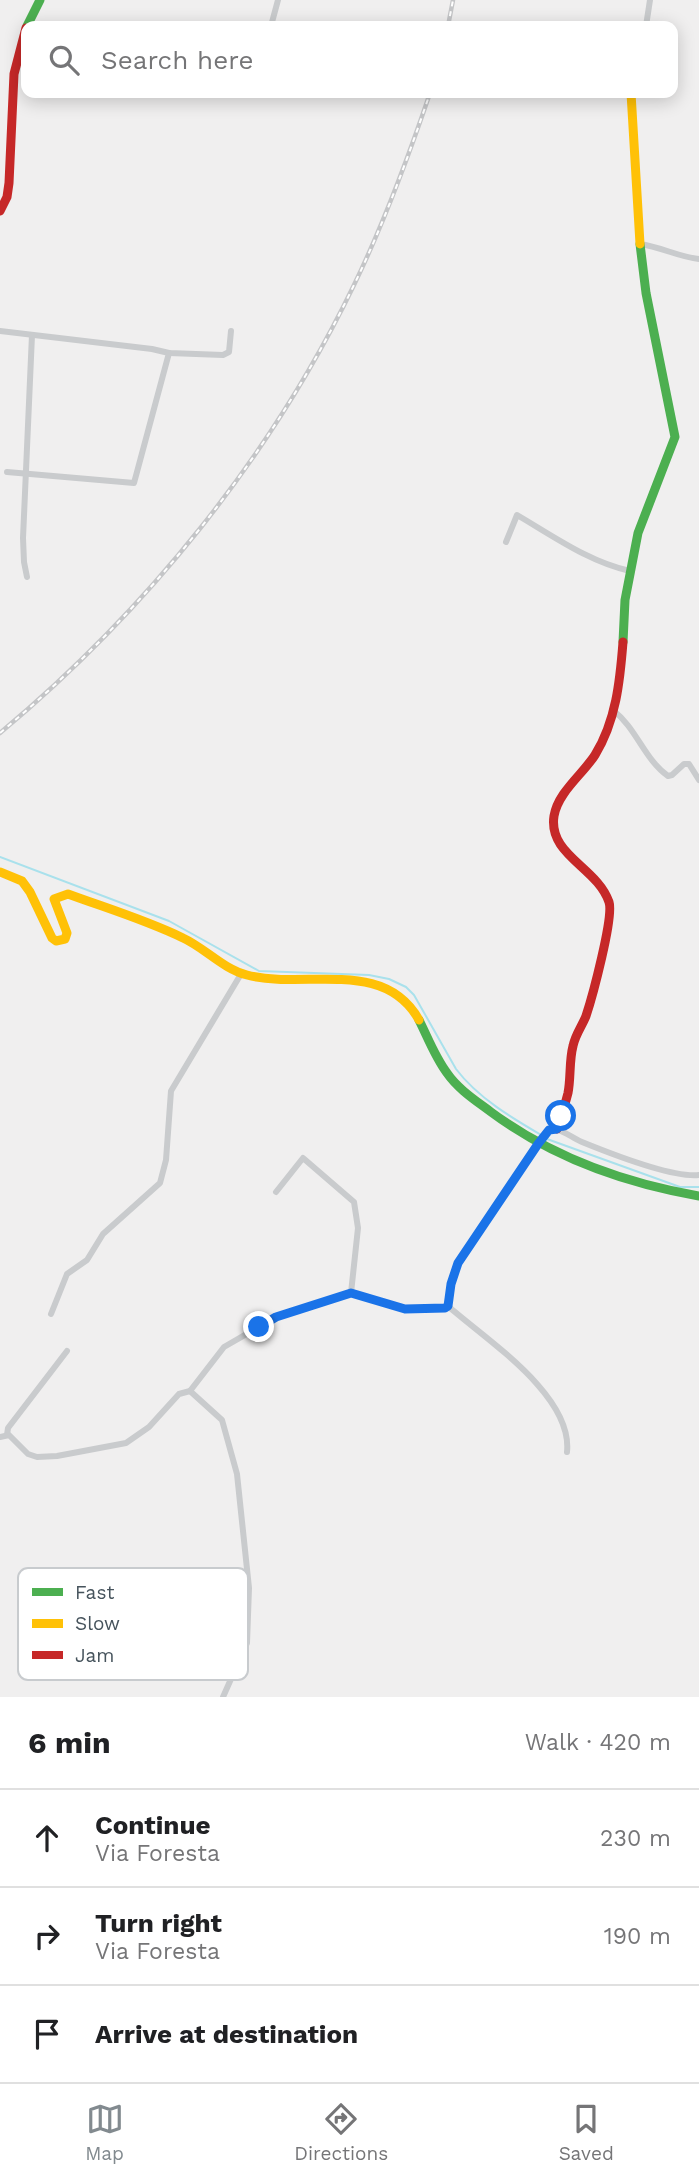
<!DOCTYPE html>
<meta charset="utf-8">
<style>
:root{--surface:#fff;--page:#f6f6f6;--text:#202124;--muted:#757577;--line:#e0e0e0;--accent:#828a8f}
body{margin:0;font-family:"Work Sans",sans-serif;background:var(--page);color:var(--text)}
.stop{position:absolute;width:21px;height:21px;margin:-16px;border:5px solid #1a73e8;border-radius:50%;background:#fff}
.stop.end{background:#1a73e8;border-color:#fff;box-shadow:0 2px 7px #0008}
.list{margin:0;padding:0;list-style:none}
h2{display:flex;justify-content:space-between;align-items:center;height:91px;margin:0;padding:0 28px;font-size:30px}
h2 small{font-size:23px;font-weight:400;color:var(--muted)}
.list li{display:grid;grid-template-columns:46px 1fr auto;gap:21px;align-items:center;box-sizing:border-box;height:98px;padding:0 28px;border-top:2px solid var(--line)}
.list b{display:block;font-size:26px;white-space:nowrap}
.list p{margin:0;font-size:23px;white-space:nowrap;color:var(--muted)}
.list em{font-size:23px;font-style:normal;color:var(--muted)}
.icon{flex:none;width:38px;height:38px;fill:none;stroke:currentColor;stroke-width:2;stroke-linecap:round;stroke-linejoin:round}
.map{position:relative;flex:none;width:699px;height:1697px;overflow:hidden}
.search{position:absolute;background:var(--surface);box-shadow:0 4px 18px #0003;left:21px;right:21px;top:21px;height:77px;display:flex;align-items:center;gap:18px;box-sizing:border-box;padding:0 24px;border-radius:14px;color:var(--muted);font-size:26px}
.sheet{height:385px;background:var(--surface)}
nav{display:flex;justify-content:space-around;align-items:center;box-sizing:border-box;height:98px;border-top:2px solid var(--line);background:var(--surface);font-size:19px;color:var(--muted)}
nav a{display:grid;justify-items:center;gap:4px}
nav .on{color:var(--accent)}
.map>svg:first-child{display:block}
</style>
<div class="map">
<svg width="699" height="1697" viewBox="0 0 699 1697">
<rect width="100%" height="100%" fill="#f0efef"/>
<g fill="none" stroke-linecap="round" stroke-linejoin="round">
<g stroke="#a9e1ec" stroke-width="2">
<path d="M0,857L169,921L259,971L369,975L389,979L406,987L414,995L456,1069C478,1098 512,1118 543,1136"/>
<polyline points="547,1139 680,1187 699,1187"/>
</g>
<g stroke="#c9cbcd" stroke-width="6">
<polyline points="271,26 278,0"/>
<polyline points="646,26 650,0"/>
<path d="M640,244C661,247 679,257 699,259"/>
<polyline points="0,331 152,349 169,353 223,355 229,352 231,331"/>
<polyline points="7,472 134,483 169,353"/>
<path d="M506,542L517,515C553,536 589,562 630,571"/>
<polyline points="27,577 24,562 23,538 32,335"/>
<path d="M614,711C636,728 645,760 668,776L672,775L684,764H689L699,780"/>
<polyline points="276,1192 303,1158 354,1202 358,1228 351,1293"/>
<path d="M448,1306C485,1339 573,1395 567,1452"/>
<polyline points="51,1314 67,1274 87,1260 103,1234 160,1183 166,1160 171,1091 241,974"/>
<polyline points="190,1391 222,1420 237,1474 249,1588 247,1643 223,1697"/>
<polyline points="7,1435 8,1428 67,1351"/>
<path d="M0,1437L9,1435L28,1454L37,1457L57,1456L126,1443L149,1427L179,1394L190,1391L224,1347L276,1317L351,1293L405,1309L445,1308L448,1306L451,1284L458,1263L538,1144L552,1129C563,1129 572,1138 582,1142C609,1153 672,1178 699,1175"/>
<polyline points="184,1622 247,1627"/>
</g>
<g stroke="#4caf50" stroke-width="9">
<polyline points="27,26 40,0"/>
<polyline points="623,642 625,600 638,533 675,437 646,293 640,244"/>
<path d="M419,1020C428,1038 435,1057 447,1073C458,1089 475,1100 491,1112C553,1158 624,1183 699,1196"/>
</g>
<g stroke="#ffc107" stroke-width="9">
<polyline points="631,93 640,244"/>
<path d="M0,872L22,881L30,892L52,938L56,941L65,939L67,933L54,899L68,894C106,908 146,920 183,938C205,948 223,969 247,975C305,990 384,957 419,1020"/>
</g>
<g stroke="#c62828" stroke-width="9">
<polyline points="0,211 7,197 9,183 14,74 26,28"/>
<path d="M557,1129C561,1117 565,1105 568,1093C571,1078 569,1061 573,1046C575,1035 582,1026 586,1016C592,998 614,917 609,902C597,867 548,855 554,816C558,792 583,774 595,755C616,721 620,681 623,642"/>
</g>
<defs>
<g id="rail">
<polyline points="448,26 453,0"/>
<path d="M0,733C146,611 271,457 354,285C384,223 408,158 430,93"/>
</g>
</defs>
<use href="#rail" stroke="#c4c5c7" stroke-width="4.5"/>
<use href="#rail" stroke="#fff" stroke-width="2" stroke-dasharray="5" stroke-linecap="butt"/>
</g>
<g fill="none" stroke-linecap="round" stroke-linejoin="round">
<polyline stroke="#1a73e8" stroke-width="9" points="259,1327 276,1317 351,1293 405,1309 445,1308 448,1306 451,1284 458,1263 538,1144 549,1130 557,1129 561,1116"/>
</g>
<rect x="18" y="1568" width="230" height="112" rx="10" fill="#fff" stroke="#c8cbce" stroke-width="2"/>
<rect x="32" y="1588" width="31" height="8" fill="#4caf50"/>
<rect x="32" y="1619" width="31" height="9" fill="#ffc107"/>
<rect x="32" y="1651" width="31" height="8" fill="#c62828"/>
<g font-size="19" fill="#46535c">
<text x="75" y="1599">Fast</text>
<text x="75" y="1630">Slow</text>
<text x="75" y="1662">Jam</text>
</g>
</svg>
<div class="stop" style="left:561px;top:1116px"></div>
<div class="stop end" style="left:259px;top:1327px"></div>
<div class="search"><svg class="icon" aria-label="search" viewBox="0 0 24 24"><circle cx="10" cy="10" r="6"/><path d="M15 15l6 6"/></svg>Search here</div>
</div>
<section class="sheet">
<h2>6 min<small>Walk · 420 m</small></h2>
<ul class="list">
<li><svg class="icon" aria-label="ahead" viewBox="0 0 24 24"><path d="M12 20V5M6 11l6-6 6 6"/></svg><div><b>Continue</b><p>Via Foresta</p></div><em>230 m</em></li>
<li><svg class="icon" aria-label="right" viewBox="0 0 24 24"><path d="M7 20v-9h11M14 6l5 5-5 5"/></svg><div><b>Turn right</b><p>Via Foresta</p></div><em>190 m</em></li>
<li><svg class="icon" aria-label="arrive" viewBox="0 0 24 24"><path d="M6 21V4h12l-3 4 3 4H6"/></svg><div><b>Arrive at destination</b></div></li>
</ul>
</section>
<nav>
<a class="on"><svg class="icon" aria-label="map" viewBox="0 0 24 24"><path d="M3 6l6-2 6 2 6-2v14l-6 2-6-2-6 2zM9 4v14M15 6v14"/></svg>Map</a>
<a><svg class="icon" aria-label="directions" viewBox="0 0 24 24"><path d="M12 3l9 9-9 9-9-9zM9 14v-3h6M13 9l2 2-2 2"/></svg>Directions</a>
<a><svg class="icon" aria-label="saved" viewBox="0 0 24 24"><path d="M7 4h10v16l-5-4-5 4z"/></svg>Saved</a>
</nav>
